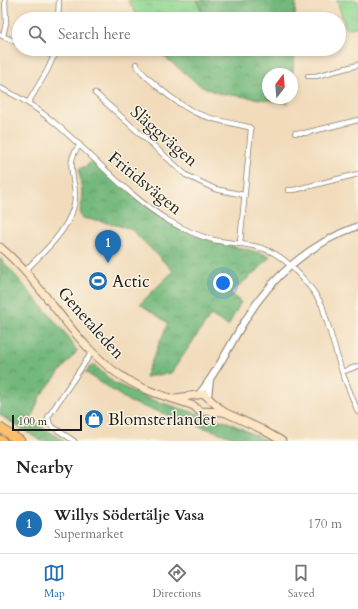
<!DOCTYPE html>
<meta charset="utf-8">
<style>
:root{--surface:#fff;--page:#f6f6f6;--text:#202124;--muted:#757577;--line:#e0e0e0;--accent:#1f6fb2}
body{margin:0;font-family:Cardo,serif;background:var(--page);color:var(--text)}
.compass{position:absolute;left:262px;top:68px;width:36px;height:36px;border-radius:50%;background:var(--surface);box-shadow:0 2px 6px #0003;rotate:16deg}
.scale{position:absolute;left:12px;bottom:10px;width:70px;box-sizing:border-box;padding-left:4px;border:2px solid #1c1c1c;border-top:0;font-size:11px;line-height:14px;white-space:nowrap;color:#1c1c1c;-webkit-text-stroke:3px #fcf5e5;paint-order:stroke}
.you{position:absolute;left:223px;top:283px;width:14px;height:14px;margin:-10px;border:3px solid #fff;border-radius:50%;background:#1a73e8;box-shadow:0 0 0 6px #1a73e833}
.badge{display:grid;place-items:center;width:26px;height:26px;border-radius:50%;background:var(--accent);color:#fff;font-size:13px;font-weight:700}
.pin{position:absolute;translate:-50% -33px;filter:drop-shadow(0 1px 2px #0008)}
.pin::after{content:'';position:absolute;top:21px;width:14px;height:12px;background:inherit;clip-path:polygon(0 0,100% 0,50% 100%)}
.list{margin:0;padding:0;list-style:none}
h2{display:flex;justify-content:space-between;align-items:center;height:52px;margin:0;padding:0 16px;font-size:17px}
h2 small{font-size:13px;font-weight:400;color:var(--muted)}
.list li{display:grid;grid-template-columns:26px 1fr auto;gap:12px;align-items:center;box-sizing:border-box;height:60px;padding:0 16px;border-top:1px solid var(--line)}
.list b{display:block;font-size:15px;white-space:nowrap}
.list p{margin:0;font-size:13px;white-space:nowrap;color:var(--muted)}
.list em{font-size:13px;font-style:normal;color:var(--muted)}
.icon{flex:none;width:22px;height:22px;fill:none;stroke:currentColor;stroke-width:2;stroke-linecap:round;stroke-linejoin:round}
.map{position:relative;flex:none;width:358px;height:441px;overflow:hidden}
.search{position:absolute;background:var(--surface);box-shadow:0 2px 6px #0003;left:12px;right:12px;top:12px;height:44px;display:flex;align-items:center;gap:10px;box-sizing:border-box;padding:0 14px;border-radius:22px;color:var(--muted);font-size:15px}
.sheet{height:112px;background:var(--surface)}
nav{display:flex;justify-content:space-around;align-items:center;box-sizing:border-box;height:56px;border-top:1px solid var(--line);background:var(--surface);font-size:11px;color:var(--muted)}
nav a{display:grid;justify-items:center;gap:2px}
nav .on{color:var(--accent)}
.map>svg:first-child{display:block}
</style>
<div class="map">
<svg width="358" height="441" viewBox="0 0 358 441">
<defs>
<pattern id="grass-tufts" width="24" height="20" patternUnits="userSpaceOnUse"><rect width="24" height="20" fill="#8fd791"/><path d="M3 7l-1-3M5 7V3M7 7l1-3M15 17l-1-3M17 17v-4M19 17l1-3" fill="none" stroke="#7bb87c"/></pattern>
<pattern id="forest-crowns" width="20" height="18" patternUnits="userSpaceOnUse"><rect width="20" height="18" fill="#73b87b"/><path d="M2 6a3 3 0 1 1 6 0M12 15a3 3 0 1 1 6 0" fill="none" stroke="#5e9564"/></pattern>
</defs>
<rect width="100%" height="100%" fill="#fcf5e5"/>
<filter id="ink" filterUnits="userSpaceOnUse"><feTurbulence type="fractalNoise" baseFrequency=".025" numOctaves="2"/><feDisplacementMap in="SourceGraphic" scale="8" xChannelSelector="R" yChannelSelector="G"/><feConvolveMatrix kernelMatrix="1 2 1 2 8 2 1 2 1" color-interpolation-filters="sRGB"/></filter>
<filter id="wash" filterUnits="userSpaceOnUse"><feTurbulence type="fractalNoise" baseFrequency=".012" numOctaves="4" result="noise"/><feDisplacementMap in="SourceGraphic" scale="16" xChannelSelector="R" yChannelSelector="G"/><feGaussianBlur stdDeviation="0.9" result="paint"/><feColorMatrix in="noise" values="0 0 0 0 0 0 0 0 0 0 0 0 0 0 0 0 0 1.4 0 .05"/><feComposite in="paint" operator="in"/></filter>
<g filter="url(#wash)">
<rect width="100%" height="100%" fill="#f1dbbb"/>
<g fill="url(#grass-tufts)" stroke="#567a56">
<polygon points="128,0 197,0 204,18 175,19 158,13 153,19 138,17"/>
<polygon points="337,0 358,0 358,26 346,29"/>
</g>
<g fill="url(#forest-crowns)" stroke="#486a4c">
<polygon points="197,0 296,0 295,19 203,19 201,6"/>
<polygon points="125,13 146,19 119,19 113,14"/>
<polygon points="158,13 175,19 153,19"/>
<polygon points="155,49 296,49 292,76 292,74 268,74 268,98 288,98 288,103 218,93 202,87"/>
<path d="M93,159C126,189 157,221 200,237C223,246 247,248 270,256L258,270L230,293L241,302L228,326L211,315L171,373L145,377L168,323L140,304L173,271L130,228L83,218L80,215L82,192L79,169L86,166Z"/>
<polygon points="0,258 65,333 77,351 40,396 31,420 64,441 41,441 0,415"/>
<polygon points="93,364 114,383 155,401 230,423 267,441 243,441 130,402 85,372"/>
</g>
</g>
<g filter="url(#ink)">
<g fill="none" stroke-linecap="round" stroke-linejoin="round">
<defs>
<g id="minor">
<polyline points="58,19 59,0"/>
<polyline points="0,35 19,43"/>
<polyline points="3,36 6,23 5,0"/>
<polyline points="35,49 55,56"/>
<path d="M136,64C142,74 149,79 157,86C192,116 205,118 249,127L251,129L240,243"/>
<polyline points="308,76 316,76 358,65"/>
<path d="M0,88C67,117 107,184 169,221C183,229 198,236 214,240C232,244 250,243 267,250C287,257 312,287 322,305L342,372L358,412"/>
<polyline points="95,93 186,175 215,189 244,195"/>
<polyline points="28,103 47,71 57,49"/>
<polyline points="295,133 305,133 358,120"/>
<polyline points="288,190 294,190 358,174"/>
<path d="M26,270C43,252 65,234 73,209C81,184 61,165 80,145"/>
<polyline points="342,372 358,366"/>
<polyline points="74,441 50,425 48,417 92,352"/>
</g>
<g id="tertiary">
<path d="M199,394C218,371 230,344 246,319C272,276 311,243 358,226"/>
<polyline points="208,397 210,381"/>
</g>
<g id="secondary">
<path d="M0,247C46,285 75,349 126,379C147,392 171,398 194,406L199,411L224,412"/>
<polyline points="176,398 204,394 224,412 261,429 282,441"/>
</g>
<g id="motorway">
<polyline points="0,428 20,441"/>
<polyline points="0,440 2,441"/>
</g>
</defs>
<use href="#minor" stroke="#867c6c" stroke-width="6"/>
<use href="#tertiary" stroke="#867c6c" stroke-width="8"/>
<use href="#secondary" stroke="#867c6c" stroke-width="9"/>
<use href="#motorway" stroke="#867c6c" stroke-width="11"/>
<use href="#minor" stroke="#fff" stroke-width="4.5"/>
<use href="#tertiary" stroke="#fff" stroke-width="6"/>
<use href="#secondary" stroke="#fde5c5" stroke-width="7"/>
<use href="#motorway" stroke="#fabe6d" stroke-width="9"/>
</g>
</g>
<defs>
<symbol id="stadium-disc" viewBox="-11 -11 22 22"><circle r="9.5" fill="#1f6fb2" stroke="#fcf5e5"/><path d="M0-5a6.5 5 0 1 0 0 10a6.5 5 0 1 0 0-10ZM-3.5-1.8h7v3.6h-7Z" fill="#fff"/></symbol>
<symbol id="shop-disc" viewBox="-11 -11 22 22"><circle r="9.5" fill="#1f6fb2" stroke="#fcf5e5"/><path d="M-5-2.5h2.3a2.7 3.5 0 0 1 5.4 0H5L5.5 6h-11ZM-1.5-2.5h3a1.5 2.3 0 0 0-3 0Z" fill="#fff"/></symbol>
</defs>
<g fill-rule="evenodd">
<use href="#stadium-disc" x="87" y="270" width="22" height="22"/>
<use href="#shop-disc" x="83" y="408" width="22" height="22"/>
</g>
<g text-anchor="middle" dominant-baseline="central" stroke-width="3" stroke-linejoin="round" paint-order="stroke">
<g font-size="17" fill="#1c1c1c" stroke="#fcf5e5">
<text transform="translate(164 136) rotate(41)">Släggvägen</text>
<text transform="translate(145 183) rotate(39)">Fritidsvägen</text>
<text transform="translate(91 323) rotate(48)">Genetaleden</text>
</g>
<g font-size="17" fill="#1c1c1c" stroke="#fcf5e5" text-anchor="start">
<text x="112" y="281">Actic</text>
<text x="108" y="419">Blomsterlandet</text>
</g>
</g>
</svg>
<svg class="compass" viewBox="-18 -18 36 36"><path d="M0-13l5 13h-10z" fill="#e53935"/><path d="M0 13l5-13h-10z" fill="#757577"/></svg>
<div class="scale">100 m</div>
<div class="you"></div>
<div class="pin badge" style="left:108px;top:263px">1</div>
<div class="search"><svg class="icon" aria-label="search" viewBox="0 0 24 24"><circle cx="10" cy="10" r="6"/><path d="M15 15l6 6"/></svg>Search here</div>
</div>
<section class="sheet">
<h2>Nearby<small></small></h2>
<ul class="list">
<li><span class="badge">1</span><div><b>Willys Södertälje Vasa</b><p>Supermarket</p></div><em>170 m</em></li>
</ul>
</section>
<nav>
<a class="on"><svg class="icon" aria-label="map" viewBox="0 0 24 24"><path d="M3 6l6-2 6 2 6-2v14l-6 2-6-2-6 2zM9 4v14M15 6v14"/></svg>Map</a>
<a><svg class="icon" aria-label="directions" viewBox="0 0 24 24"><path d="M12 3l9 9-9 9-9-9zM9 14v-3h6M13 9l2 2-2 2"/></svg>Directions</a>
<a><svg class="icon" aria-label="saved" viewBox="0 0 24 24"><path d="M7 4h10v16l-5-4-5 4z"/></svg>Saved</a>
</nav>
